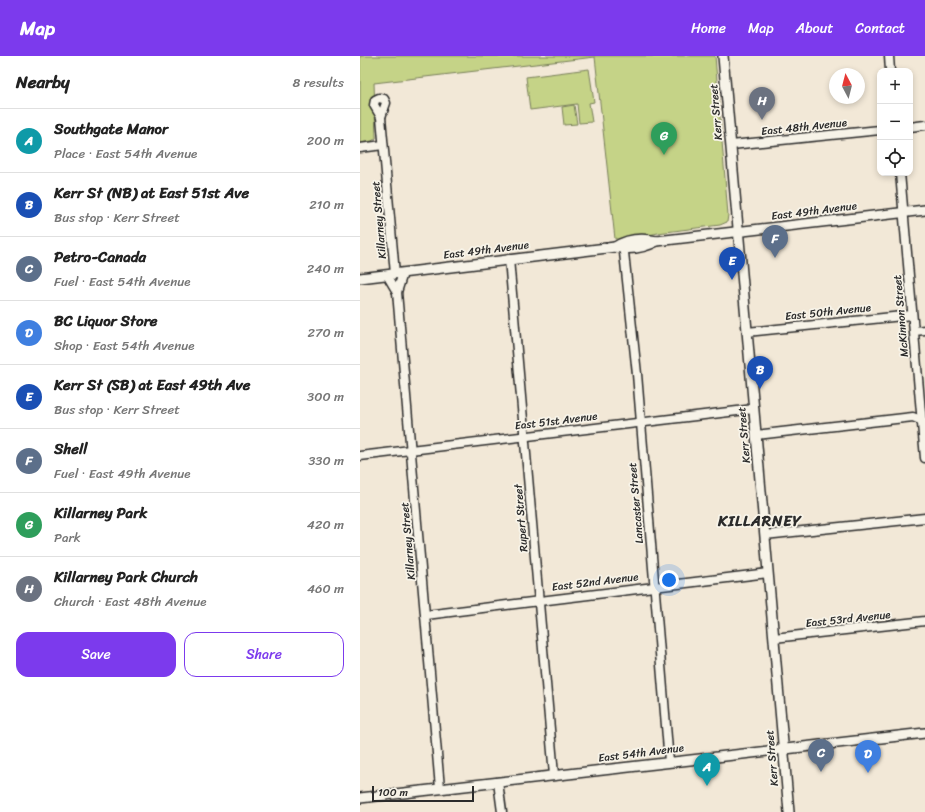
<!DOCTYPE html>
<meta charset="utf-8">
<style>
:root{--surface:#fff;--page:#f2f2f2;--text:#222;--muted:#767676;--line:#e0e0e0;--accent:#7c3aed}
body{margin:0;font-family:Sriracha,sans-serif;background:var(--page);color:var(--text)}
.controls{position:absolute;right:12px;top:12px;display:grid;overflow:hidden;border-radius:8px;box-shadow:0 2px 6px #0003}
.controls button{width:36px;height:36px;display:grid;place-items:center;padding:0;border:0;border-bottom:1px solid var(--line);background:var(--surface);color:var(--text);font:20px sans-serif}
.compass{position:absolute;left:469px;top:12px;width:36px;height:36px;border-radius:50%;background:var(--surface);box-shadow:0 2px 6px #0003;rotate:353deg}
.scale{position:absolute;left:12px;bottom:10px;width:102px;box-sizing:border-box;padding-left:4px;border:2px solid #2b2b2b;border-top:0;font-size:11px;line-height:14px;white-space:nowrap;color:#2b2b2b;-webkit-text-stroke:3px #f7f3e8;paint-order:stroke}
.you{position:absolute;left:309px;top:524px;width:14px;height:14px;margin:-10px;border:3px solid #fff;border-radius:50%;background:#1a73e8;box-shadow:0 0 0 6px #1a73e833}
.badge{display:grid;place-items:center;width:26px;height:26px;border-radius:50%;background:var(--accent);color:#fff;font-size:13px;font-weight:700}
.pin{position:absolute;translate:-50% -33px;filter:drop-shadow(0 1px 2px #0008)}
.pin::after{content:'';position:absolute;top:21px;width:14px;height:12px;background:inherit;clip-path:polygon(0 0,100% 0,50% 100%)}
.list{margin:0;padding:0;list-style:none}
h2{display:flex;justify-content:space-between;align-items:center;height:52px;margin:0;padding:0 16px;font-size:17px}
h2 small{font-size:13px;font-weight:400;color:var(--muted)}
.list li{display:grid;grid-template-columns:26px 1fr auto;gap:12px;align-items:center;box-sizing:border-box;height:64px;padding:0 16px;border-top:1px solid var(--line)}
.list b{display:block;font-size:15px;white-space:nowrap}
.list p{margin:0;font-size:13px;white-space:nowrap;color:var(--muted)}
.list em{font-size:13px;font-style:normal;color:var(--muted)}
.actions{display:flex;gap:8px;padding:12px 16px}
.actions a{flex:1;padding:9px 0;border:1px solid var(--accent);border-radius:12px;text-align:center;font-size:14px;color:var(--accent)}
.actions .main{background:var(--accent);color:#fff}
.icon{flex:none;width:22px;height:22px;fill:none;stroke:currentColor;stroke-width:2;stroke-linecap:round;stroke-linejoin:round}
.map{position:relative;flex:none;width:565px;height:756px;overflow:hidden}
header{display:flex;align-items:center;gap:24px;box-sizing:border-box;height:56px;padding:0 20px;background:var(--accent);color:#fff}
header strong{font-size:19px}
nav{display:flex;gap:22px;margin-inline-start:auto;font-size:14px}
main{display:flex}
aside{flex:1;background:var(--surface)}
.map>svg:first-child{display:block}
</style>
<header>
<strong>Map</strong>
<nav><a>Home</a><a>Map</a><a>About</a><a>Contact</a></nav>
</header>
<main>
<aside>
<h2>Nearby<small>8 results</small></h2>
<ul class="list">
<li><span class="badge" style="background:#0f9aa8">A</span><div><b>Southgate Manor</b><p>Place · East 54th Avenue</p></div><em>200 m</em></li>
<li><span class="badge" style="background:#1a4fb4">B</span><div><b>Kerr St (NB) at East 51st Ave</b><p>Bus stop · Kerr Street</p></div><em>210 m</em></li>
<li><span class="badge" style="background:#5c6f8a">C</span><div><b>Petro-Canada</b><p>Fuel · East 54th Avenue</p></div><em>240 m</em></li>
<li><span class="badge" style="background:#3f7fe0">D</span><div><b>BC Liquor Store</b><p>Shop · East 54th Avenue</p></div><em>270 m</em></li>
<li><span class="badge" style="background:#1a4fb4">E</span><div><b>Kerr St (SB) at East 49th Ave</b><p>Bus stop · Kerr Street</p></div><em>300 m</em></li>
<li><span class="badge" style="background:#5c6f8a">F</span><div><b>Shell</b><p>Fuel · East 49th Avenue</p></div><em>330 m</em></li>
<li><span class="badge" style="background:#2e9e5b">G</span><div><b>Killarney Park</b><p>Park</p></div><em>420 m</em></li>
<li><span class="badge" style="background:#6b7280">H</span><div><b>Killarney Park Church</b><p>Church · East 48th Avenue</p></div><em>460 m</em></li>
</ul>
<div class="actions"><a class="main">Save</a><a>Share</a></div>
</aside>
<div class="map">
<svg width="565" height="756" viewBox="0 0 565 756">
<rect width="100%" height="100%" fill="#f2e8d7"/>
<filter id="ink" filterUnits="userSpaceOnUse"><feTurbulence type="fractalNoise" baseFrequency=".025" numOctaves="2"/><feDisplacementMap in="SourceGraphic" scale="8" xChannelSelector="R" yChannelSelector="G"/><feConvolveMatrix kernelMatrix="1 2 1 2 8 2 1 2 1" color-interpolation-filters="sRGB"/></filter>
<g filter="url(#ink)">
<g fill="#c5d387" stroke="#787f59">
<polygon points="0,0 355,0 368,159 367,166 360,169 298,177 275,182 255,183 235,1 14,27 16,82 12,85 0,87"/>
<polygon points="229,13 234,46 229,47 232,66 219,67 217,48 170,54 166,21"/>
<polygon points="214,49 217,68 204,69 202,51"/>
</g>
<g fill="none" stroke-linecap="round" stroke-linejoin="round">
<defs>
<g id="minor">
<polyline points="529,0 530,15"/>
<polygon points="19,42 24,43 26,47 21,61 14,49 15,44"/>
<polyline points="21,61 35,218"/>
<polyline points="550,71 565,69"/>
<polyline points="371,89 520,74"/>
<polyline points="0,92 23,89"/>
<polyline points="540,117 565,402"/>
<polyline points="263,187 277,318 309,706"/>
<polyline points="149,203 194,719"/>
<polyline points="43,217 37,236 80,732"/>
<polyline points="27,219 37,236"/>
<polyline points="554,275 565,274"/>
<polyline points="387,276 552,259"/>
<polyline points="396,379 553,361 565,366"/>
<polyline points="0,400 394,353"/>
<polyline points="405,479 565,462"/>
<polyline points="66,559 408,517"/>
<polyline points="414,582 565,565"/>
<polyline points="138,726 142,756"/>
</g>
<g id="tertiary">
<polyline points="363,0 429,756"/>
<path d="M255,191C267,183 283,182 297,185"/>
<path d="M0,222L255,191C269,194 284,192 297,185L565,154"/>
<polyline points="0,742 565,677"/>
</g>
</defs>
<use href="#minor" stroke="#2b2b2b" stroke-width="11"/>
<use href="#tertiary" stroke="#2b2b2b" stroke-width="12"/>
<use href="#minor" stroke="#f7f3e8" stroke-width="8"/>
<use href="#tertiary" stroke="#f7f3e8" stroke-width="9"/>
</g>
</g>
<g text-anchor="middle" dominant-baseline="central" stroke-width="3.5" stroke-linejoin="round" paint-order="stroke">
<g font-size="11" fill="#2b2b2b" stroke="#f7f3e8">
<text transform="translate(356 56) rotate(-95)">Kerr Street</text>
<text transform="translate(444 71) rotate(-6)">East 48th Avenue</text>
<text transform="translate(454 155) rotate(-7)">East 49th Avenue</text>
<text transform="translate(19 164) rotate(-95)">Killarney Street</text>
<text transform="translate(126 194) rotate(-7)">East 49th Avenue</text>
<text transform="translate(468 256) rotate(-6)">East 50th Avenue</text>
<text transform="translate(541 260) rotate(-95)">McKinnon Street</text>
<text transform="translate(196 365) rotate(-7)">East 51st Avenue</text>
<text transform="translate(384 379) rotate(-95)">Kerr Street</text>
<text transform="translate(276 447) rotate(-95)">Lancaster Street</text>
<text transform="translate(161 462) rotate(-95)">Rupert Street</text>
<text transform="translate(48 485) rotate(-95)">Killarney Street</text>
<text transform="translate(235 526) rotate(-7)">East 52nd Avenue</text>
<text transform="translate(488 563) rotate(-6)">East 53rd Avenue</text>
<text transform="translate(281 697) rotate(-7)">East 54th Avenue</text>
<text transform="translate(412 702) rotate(-95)">Kerr Street</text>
</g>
<g font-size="15" font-weight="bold" letter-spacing="1" fill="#2b2b2b" stroke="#f7f3e8">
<text x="400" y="465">KILLARNEY</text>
</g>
</g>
</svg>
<div class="controls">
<button>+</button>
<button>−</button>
<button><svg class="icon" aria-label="locate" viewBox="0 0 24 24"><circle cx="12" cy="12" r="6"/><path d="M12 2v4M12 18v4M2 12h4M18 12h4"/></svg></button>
</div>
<svg class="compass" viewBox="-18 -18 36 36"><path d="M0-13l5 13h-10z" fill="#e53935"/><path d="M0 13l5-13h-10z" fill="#767676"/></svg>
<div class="scale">100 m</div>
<div class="you"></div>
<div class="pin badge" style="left:347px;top:730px;background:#0f9aa8">A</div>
<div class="pin badge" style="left:400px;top:333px;background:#1a4fb4">B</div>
<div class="pin badge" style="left:461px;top:716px;background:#5c6f8a">C</div>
<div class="pin badge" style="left:508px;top:717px;background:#3f7fe0">D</div>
<div class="pin badge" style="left:372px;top:224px;background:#1a4fb4">E</div>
<div class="pin badge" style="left:415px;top:202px;background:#5c6f8a">F</div>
<div class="pin badge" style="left:304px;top:99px;background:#2e9e5b">G</div>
<div class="pin badge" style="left:402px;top:64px;background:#6b7280">H</div>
</div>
</main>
